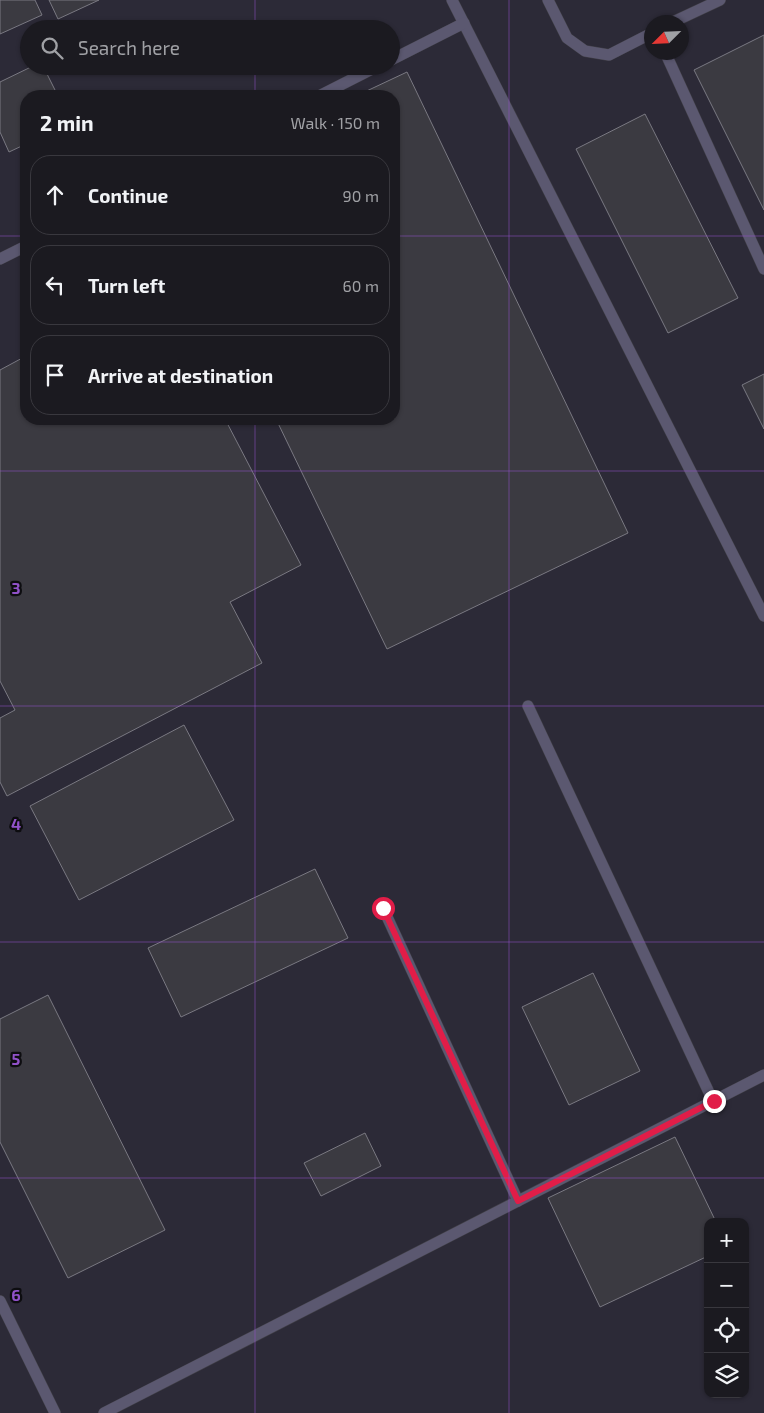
<!DOCTYPE html>
<meta charset="utf-8">
<style>
:root{--surface:#1b1a20;--page:#242329;--text:#f1f3f6;--muted:#a0a1a5;--line:#39383e}
body{margin:0;font-family:"Exo 2",sans-serif;background:var(--page);color:var(--text)}
.controls{position:absolute;right:15px;bottom:15px;display:grid;overflow:hidden;border-radius:10px;box-shadow:0 1px 4px #0004}
.controls button{width:45px;height:45px;display:grid;place-items:center;padding:0;border:0;border-bottom:1px solid var(--line);background:var(--surface);color:var(--text);font:25px sans-serif}
.compass{position:absolute;left:644px;top:15px;width:45px;height:45px;border-radius:50%;background:var(--surface);box-shadow:0 1px 4px #0004;rotate:246deg}
.stop{position:absolute;width:15px;height:15px;margin:-11px;border:4px solid #e11d48;border-radius:50%;background:#fff}
.stop.end{background:#e11d48;border-color:#fff;box-shadow:0 1px 5px #0008}
.list{margin:0;padding:0;list-style:none}
h2{display:flex;justify-content:space-between;align-items:center;height:65px;margin:0;padding:0 20px;font-size:21px}
h2 small{font-size:16px;font-weight:400;color:var(--muted)}
.list li{display:grid;grid-template-columns:32px 1fr auto;gap:15px;align-items:center;box-sizing:border-box;height:80px;margin:0 10px 10px;padding:0 10px;border:1px solid var(--line);border-radius:20px}
.list b{display:block;font-size:19px;white-space:nowrap}
.list em{font-size:16px;font-style:normal;color:var(--muted)}
.icon{flex:none;width:28px;height:28px;fill:none;stroke:currentColor;stroke-width:2;stroke-linecap:round;stroke-linejoin:round}
.map{position:relative;flex:none;width:764px;height:1413px;overflow:hidden}
.search{position:absolute;background:var(--surface);box-shadow:0 1px 4px #0004;left:20px;top:20px;width:380px;height:55px;display:flex;align-items:center;gap:12px;box-sizing:border-box;padding:0 18px;border-radius:28px;color:var(--muted);font-size:19px}
.panel{position:absolute;background:var(--surface);box-shadow:0 1px 4px #0004;left:20px;top:90px;width:380px;height:335px;border-radius:20px}
.map>svg:first-child{display:block}
</style>
<div class="map">
<svg width="764" height="1413" viewBox="0 0 764 1413">
<rect width="100%" height="100%" fill="#24232a"/>
<path fill="#2c2a37" fill-rule="evenodd" d="M0,0H764V1413H0ZM652,22H682V52H652ZM29,29H391V66H29ZM26,96H394V419H26ZM708,1222H745V1394H708Z"/>
<g fill="#3b3a41" stroke="#7a7982">
<polygon points="0,0 35,0 42,15 0,34"/>
<polygon points="49,0 99,0 58,19"/>
<polygon points="764,35 764,210 694,70"/>
<polygon points="33,66 43,66 58,96 26,96 26,144 9,152 0,132 0,82"/>
<polygon points="407,72 628,533 387,649 276,419 394,419 394,96 356,96"/>
<polygon points="645,114 738,298 668,333 576,149"/>
<polygon points="26,356 26,419 225,419 301,565 230,602 262,663 7,796 0,782 0,718 15,710 0,681 0,370"/>
<polygon points="764,374 764,429 742,385"/>
<polygon points="184,725 234,820 79,900 30,806"/>
<polygon points="315,869 348,938 181,1017 148,948"/>
<polygon points="593,973 640,1071 569,1105 522,1007"/>
<polygon points="48,995 165,1230 68,1278 0,1142 0,1019"/>
<polygon points="365,1133 381,1166 321,1196 304,1163"/>
<polygon points="675,1137 716,1222 708,1222 708,1256 600,1307 548,1198"/>
</g>
<g fill="none" stroke-linecap="round" stroke-linejoin="round">
<defs>
<g id="service">
<polyline points="452,0 764,616"/>
<polyline points="548,0 567,38 585,51 609,55 652,33"/>
<polyline points="673,22 720,0"/>
<polyline points="665,52 764,269"/>
<polyline points="391,60 464,23"/>
<polyline points="319,96 378,66"/>
<polyline points="0,259 26,246"/>
<polyline points="528,706 713,1101"/>
<polyline points="383,908 518,1201"/>
<polyline points="0,1301 55,1413"/>
<polyline points="104,1413 764,1075"/>
</g>
</defs>
<use href="#service" stroke="#403f46" stroke-width="12"/>
<use href="#service" stroke="#5b5870" stroke-width="11"/>
</g>
<g fill="none" stroke-linecap="round" stroke-linejoin="round">
<polyline stroke="#e11d48" stroke-width="6" points="383,908 518,1201 714,1101"/>
</g>
<path fill="none" stroke="#9152c9" stroke-width="1" stroke-opacity="0.55" d="M255,0V29M509,0V1413M255,66V96M0,236H26M394,236H764M255,419V1413M0,471H764M0,706H764M0,942H764M0,1178H764"/>
<g font-size="16" text-anchor="middle" font-weight="bold" fill="#9152c9" stroke="#0d0d10" stroke-width="4.5" stroke-linejoin="round" paint-order="stroke">
<text x="16" y="594">3</text>
<text x="16" y="830">4</text>
<text x="16" y="1065">5</text>
<text x="16" y="1301">6</text>
</g>
</svg>
<div class="controls">
<button>+</button>
<button>−</button>
<button><svg class="icon" aria-label="locate" viewBox="0 0 24 24"><circle cx="12" cy="12" r="6"/><path d="M12 2v4M12 18v4M2 12h4M18 12h4"/></svg></button>
<button><svg class="icon" aria-label="layers" viewBox="0 0 24 24"><path d="M12 4l9 5-9 5-9-5zM3 14l9 5 9-5"/></svg></button>
</div>
<svg class="compass" viewBox="-18 -18 36 36"><path d="M0-13l5 13h-10z" fill="#e53935"/><path d="M0 13l5-13h-10z" fill="#a0a1a5"/></svg>
<div class="stop" style="left:383px;top:908px"></div>
<div class="stop end" style="left:714px;top:1101px"></div>
<div class="search"><svg class="icon" aria-label="search" viewBox="0 0 24 24"><circle cx="10" cy="10" r="6"/><path d="M15 15l6 6"/></svg>Search here</div>
<section class="panel">
<h2>2 min<small>Walk · 150 m</small></h2>
<ul class="list">
<li><svg class="icon" aria-label="ahead" viewBox="0 0 24 24"><path d="M12 20V5M6 11l6-6 6 6"/></svg><div><b>Continue</b></div><em>90 m</em></li>
<li><svg class="icon" aria-label="left" viewBox="0 0 24 24"><path d="M17 20v-9H6M10 6l-5 5 5 5"/></svg><div><b>Turn left</b></div><em>60 m</em></li>
<li><svg class="icon" aria-label="arrive" viewBox="0 0 24 24"><path d="M6 21V4h12l-3 4 3 4H6"/></svg><div><b>Arrive at destination</b></div></li>
</ul>
</section>
</div>
